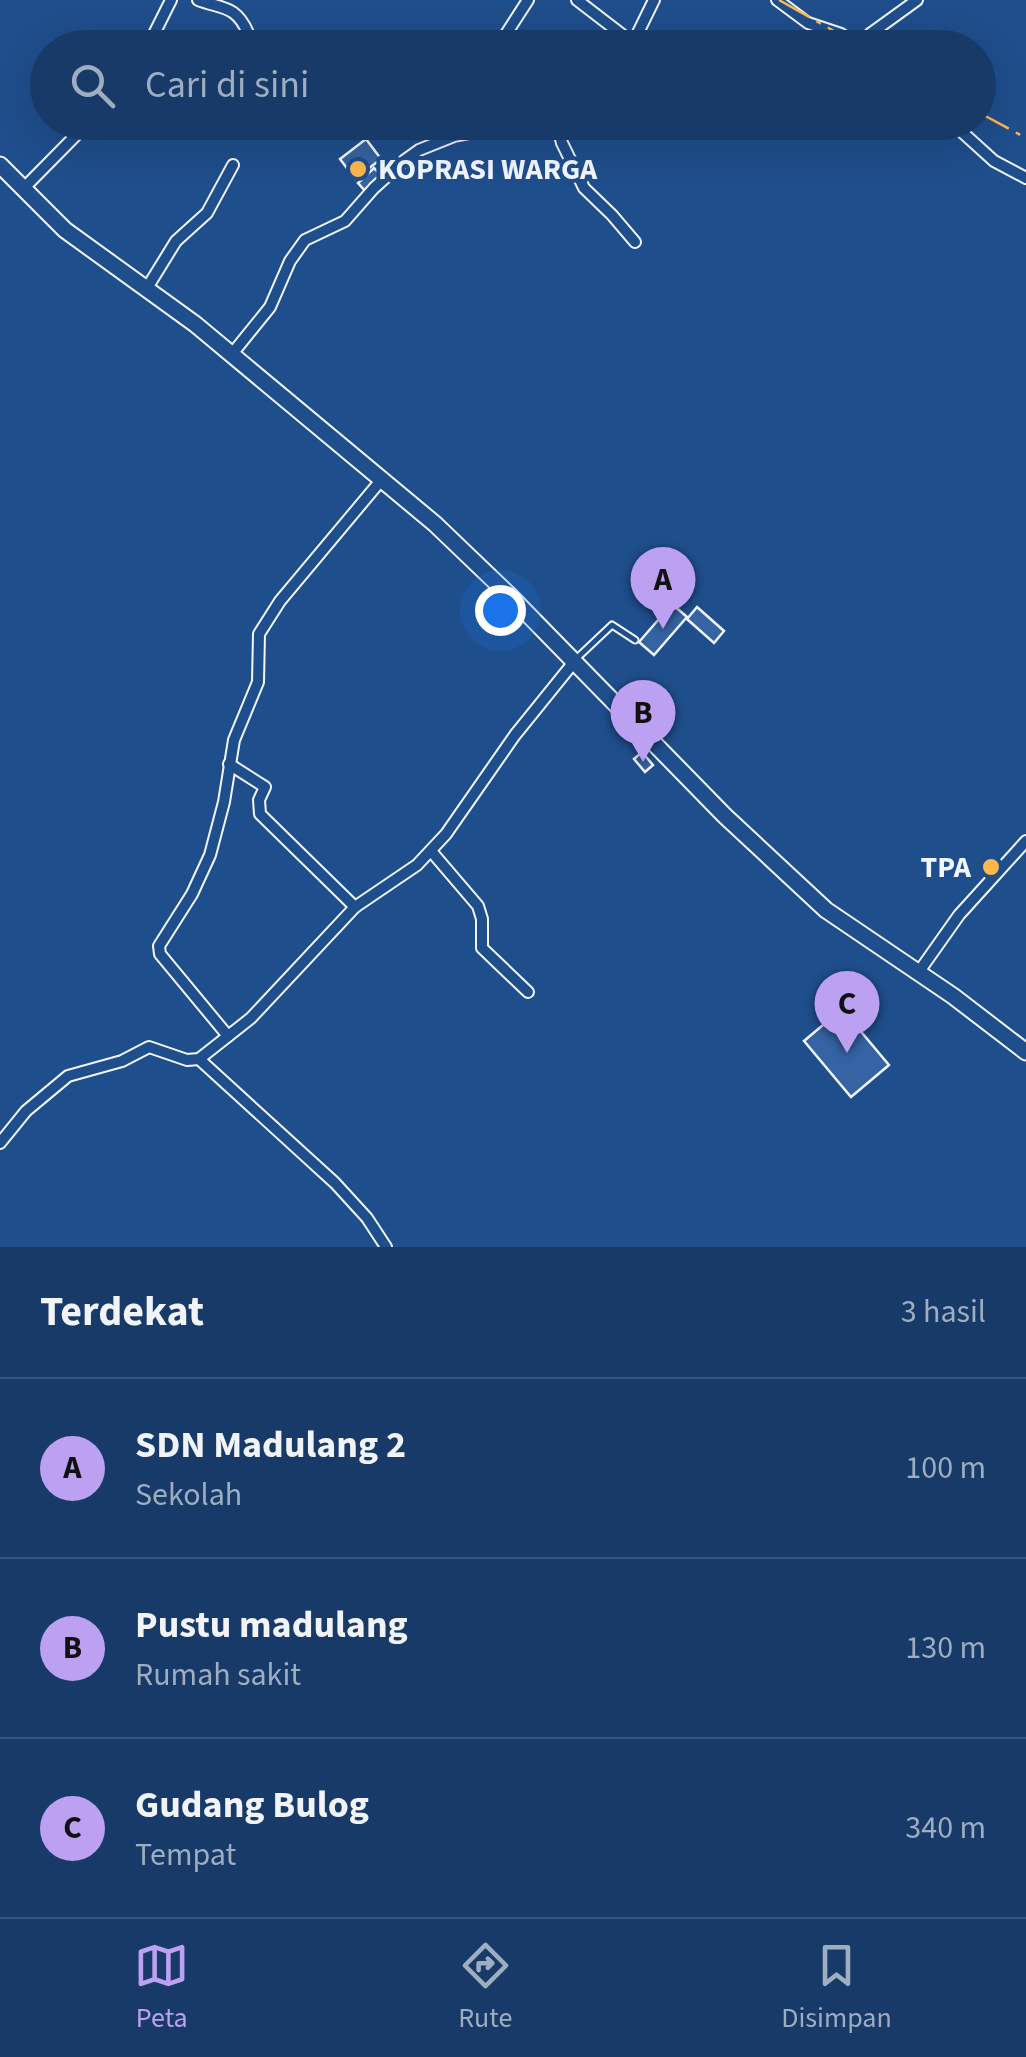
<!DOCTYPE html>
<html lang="id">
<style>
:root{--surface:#173a69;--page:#244571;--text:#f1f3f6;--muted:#9eadc0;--line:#36547d;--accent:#bca0f2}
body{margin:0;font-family:"Source Sans 3",sans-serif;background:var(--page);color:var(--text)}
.you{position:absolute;left:500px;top:610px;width:35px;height:35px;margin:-25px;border:8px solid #fff;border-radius:50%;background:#1a73e8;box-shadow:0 0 0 15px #1a73e833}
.badge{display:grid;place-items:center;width:65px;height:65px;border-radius:50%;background:var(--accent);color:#111;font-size:32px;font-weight:700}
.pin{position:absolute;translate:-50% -82px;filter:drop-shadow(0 2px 5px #0008)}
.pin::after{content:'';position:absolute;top:52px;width:35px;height:30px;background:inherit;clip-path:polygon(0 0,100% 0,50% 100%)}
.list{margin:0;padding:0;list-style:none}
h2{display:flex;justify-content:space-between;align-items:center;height:130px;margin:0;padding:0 40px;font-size:42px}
h2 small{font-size:32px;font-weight:400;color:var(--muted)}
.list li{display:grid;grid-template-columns:65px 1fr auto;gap:30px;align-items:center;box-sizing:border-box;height:180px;padding:0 40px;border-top:2px solid var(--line)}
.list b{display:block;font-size:38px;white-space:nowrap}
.list p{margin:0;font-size:32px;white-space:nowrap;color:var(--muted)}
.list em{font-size:32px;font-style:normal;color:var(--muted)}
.icon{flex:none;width:55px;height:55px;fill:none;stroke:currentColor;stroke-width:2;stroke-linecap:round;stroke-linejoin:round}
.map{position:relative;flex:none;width:1026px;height:1247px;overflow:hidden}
.search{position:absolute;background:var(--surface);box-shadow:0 10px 40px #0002;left:30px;right:30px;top:30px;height:110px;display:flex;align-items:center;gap:25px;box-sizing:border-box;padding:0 35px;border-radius:55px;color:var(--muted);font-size:38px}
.sheet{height:670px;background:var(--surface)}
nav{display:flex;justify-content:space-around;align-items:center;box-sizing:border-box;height:140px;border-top:2px solid var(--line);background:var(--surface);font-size:28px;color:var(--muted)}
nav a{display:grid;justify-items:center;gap:5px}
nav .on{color:var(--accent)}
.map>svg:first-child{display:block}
</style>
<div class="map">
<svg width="1026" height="1247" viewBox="0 0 1026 1247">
<rect width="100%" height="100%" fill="#1f4e8c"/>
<g fill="#3563a3" stroke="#f2f6ff" stroke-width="2.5">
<polygon points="366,139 381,159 355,179 340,159"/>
<polygon points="374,168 383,177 367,193 358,183"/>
<polygon points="672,604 687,617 654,655 639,642"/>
<polygon points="697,607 724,631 714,643 687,619"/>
<polygon points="642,752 653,765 645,772 634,759"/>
<polygon points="842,1009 889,1065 851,1097 804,1041"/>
</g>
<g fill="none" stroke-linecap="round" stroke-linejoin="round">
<defs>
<polyline id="lane" points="576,659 612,625 635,640"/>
<g id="street">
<path d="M198,0C222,9 236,5 248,33L241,48"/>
<polyline points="577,0 633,43"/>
<polyline points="777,0 808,23 841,34 861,48"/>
<polyline points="631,47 654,0"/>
<polyline points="861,47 870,34 917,0"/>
<polyline points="147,48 171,0"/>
<polyline points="497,48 528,0"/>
<polyline points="566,122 560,135 562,143 584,188 612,215 635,242"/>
<polyline points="951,122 994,161 1026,178"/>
<polyline points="22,190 89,122"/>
<polyline points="147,288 176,241 207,213 233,165"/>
<polyline points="232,354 270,307 290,261 305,240 345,221 374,188 405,160 419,150 454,136 527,122"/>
<polyline points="229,764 265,787 259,800 260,814 355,907"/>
<polyline points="431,851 478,906 482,919 482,948 528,992"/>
<polyline points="918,973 959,915 1026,841"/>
<polyline points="228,1036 160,954 159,946 192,894 210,855 224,802 234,740 258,682 259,634 280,601 383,478"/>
<polyline points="199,1059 335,1183 367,1218 386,1247"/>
<polyline points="0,1143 26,1111 68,1076 122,1061 149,1047 187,1060 199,1059 251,1018 355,907 417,865 446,834 515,735 574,662"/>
</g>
<polyline id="primary" points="0,165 65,230 195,324 435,524 507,593 725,816 826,910 953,996 1026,1052"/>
</defs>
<use href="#lane" stroke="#f2f6ff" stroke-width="9"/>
<use href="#street" stroke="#f2f6ff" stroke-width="14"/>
<use href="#primary" stroke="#f2f6ff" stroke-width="19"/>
<use href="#lane" stroke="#1f4e8c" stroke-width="5"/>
<use href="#street" stroke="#1f4e8c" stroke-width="10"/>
<use href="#primary" stroke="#1f4e8c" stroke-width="15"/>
<g stroke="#ffb74d" stroke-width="2.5" stroke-dasharray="35 8 5 8" stroke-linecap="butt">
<polyline points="779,0 864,48"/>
<polyline points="978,112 1026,138"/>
</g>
</g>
<g fill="#ffb74d" stroke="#1f4e8c" stroke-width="4">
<circle cx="358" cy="169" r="10"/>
<circle cx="991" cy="867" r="10"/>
</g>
<g text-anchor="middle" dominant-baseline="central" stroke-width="8" stroke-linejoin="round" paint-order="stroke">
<g font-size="30" font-weight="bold" fill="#f2f6ff" stroke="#1f4e8c" text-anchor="start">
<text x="378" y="169">KOPRASI WARGA</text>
<text x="971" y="867" text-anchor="end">TPA</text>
</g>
</g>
</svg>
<div class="you"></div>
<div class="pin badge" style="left:663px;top:629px">A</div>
<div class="pin badge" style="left:643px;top:762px">B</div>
<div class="pin badge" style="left:847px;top:1053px">C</div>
<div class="search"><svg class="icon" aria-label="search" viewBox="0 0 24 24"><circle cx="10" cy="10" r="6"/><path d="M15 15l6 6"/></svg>Cari di sini</div>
</div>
<section class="sheet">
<h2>Terdekat<small>3 hasil</small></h2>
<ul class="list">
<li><span class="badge">A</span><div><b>SDN Madulang 2</b><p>Sekolah</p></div><em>100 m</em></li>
<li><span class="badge">B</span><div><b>Pustu madulang</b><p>Rumah sakit</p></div><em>130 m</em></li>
<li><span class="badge">C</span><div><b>Gudang Bulog</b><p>Tempat</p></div><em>340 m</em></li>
</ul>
</section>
<nav>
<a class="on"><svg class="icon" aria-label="map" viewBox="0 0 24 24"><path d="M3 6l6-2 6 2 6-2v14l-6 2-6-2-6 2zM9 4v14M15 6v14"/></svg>Peta</a>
<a><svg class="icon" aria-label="directions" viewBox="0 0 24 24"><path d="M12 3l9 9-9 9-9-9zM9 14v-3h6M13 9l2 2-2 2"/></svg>Rute</a>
<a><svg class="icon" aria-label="saved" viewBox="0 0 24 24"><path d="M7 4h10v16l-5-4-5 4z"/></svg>Disimpan</a>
</nav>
